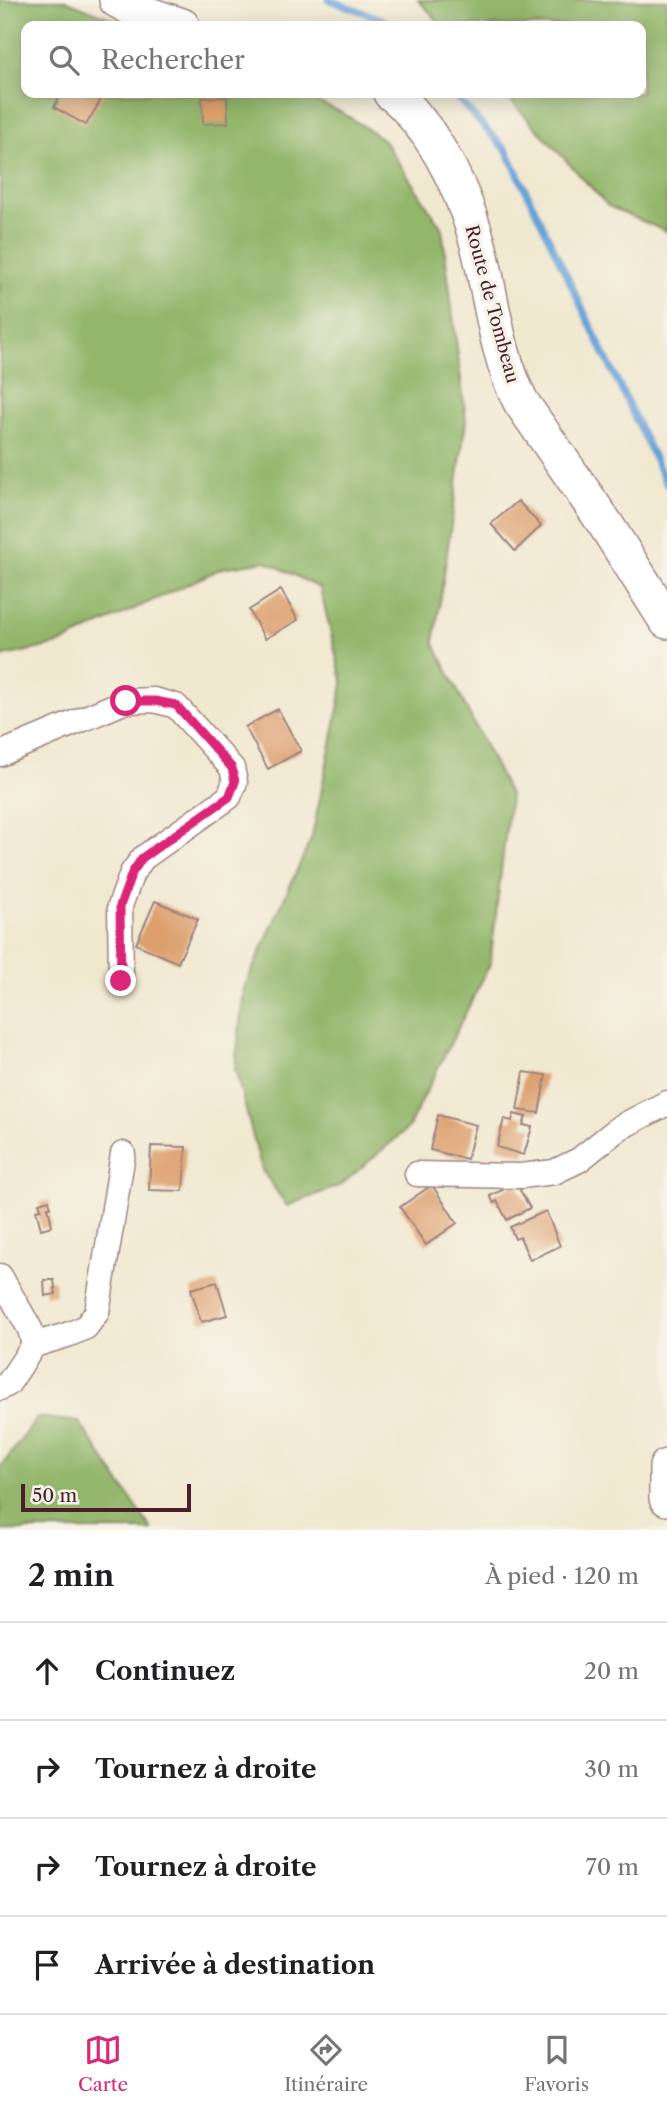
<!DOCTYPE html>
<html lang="fr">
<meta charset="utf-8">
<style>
:root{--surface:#fff;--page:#f6f6f6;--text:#202124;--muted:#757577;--line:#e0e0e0;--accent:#db2777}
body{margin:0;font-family:"Libre Caslon Text",serif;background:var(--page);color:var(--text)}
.scale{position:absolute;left:21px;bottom:18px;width:170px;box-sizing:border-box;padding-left:7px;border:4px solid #4a1f2b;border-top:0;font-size:19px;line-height:24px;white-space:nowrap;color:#4a1f2b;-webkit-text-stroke:5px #f7f3e8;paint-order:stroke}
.stop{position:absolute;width:21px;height:21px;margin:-16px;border:5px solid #db2777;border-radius:50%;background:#fff}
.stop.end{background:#db2777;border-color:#fff;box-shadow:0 2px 7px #0008}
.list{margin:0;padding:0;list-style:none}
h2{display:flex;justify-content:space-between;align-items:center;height:91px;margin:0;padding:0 28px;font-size:30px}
h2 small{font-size:23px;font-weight:400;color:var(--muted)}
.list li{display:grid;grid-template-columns:46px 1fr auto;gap:21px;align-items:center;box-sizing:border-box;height:98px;padding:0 28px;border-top:2px solid var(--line)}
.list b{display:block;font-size:26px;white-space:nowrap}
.list em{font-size:23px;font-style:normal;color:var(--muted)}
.icon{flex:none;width:38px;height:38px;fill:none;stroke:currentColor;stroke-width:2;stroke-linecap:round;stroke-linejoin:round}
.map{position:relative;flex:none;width:667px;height:1530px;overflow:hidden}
.search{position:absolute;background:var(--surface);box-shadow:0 4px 18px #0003;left:21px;right:21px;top:21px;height:77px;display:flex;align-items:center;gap:18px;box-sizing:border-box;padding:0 24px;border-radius:14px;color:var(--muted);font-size:26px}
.sheet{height:483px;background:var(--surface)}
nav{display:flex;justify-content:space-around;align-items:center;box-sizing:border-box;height:98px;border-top:2px solid var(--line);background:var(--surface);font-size:19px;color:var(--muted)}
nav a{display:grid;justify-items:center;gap:4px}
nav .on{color:var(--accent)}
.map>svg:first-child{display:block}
</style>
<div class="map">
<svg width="667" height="1530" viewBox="0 0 667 1530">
<rect width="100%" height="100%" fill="#f7f3e8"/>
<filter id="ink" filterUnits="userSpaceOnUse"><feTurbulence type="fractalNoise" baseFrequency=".0143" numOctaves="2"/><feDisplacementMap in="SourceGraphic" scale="14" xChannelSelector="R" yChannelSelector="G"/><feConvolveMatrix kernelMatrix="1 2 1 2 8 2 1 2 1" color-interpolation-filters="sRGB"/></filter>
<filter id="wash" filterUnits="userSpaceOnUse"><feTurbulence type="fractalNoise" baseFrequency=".00686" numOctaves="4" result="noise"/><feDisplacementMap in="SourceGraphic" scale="28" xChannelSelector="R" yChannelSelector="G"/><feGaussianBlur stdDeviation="1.57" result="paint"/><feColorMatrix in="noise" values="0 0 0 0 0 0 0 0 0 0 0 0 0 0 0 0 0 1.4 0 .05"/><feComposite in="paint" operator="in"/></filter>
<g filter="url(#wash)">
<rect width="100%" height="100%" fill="#f1e8d0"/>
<g fill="#92b66a" stroke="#6e6a4a" stroke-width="2">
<polygon points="0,0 65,0 130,26 26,26 26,93 295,93 341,112 383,139 442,228 466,421 434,643 510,796 490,964 408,1128 341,1185 287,1206 262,1170 235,1069 244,988 312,837 343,684 320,588 266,561 222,568 59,644 0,657"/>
<polygon points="418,0 667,0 667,232 608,206 504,93 641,93 641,26 443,26"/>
<polygon points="38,1417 79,1422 152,1530 0,1530 0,1468"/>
</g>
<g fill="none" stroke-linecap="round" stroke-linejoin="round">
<g stroke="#68a2d8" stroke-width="7">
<polyline points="329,0 382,19 389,26"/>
<polyline points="452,93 507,151 667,485"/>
</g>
</g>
<g id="blocks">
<g fill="#dd9f6d">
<polygon points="62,93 105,93 86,125 54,107"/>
<polygon points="227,97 228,123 203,124 202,98"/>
<polygon points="518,501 541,526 515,551 491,524"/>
<polygon points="281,590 298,620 265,639 249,610"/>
<polygon points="278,709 301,751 268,769 245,727"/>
<polygon points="155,901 198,919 178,963 136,944"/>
<polygon points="524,1072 546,1075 539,1113 517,1110"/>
<polygon points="514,1114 526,1117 523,1125 532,1127 524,1155 497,1147 504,1119 512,1121"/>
<polygon points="438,1115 476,1125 467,1159 430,1150"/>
<polygon points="151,1146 186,1147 183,1191 149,1190"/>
<polygon points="516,1183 530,1208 507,1220 497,1201 494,1203 490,1196"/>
<polygon points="432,1185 457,1223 426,1245 400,1207"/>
<polygon points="49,1200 51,1207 48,1207 52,1226 41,1229 36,1210 41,1209 39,1203"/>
<polygon points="546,1211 560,1246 530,1260 520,1237 515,1239 510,1227"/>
<polygon points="44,1280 54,1280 56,1294 45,1296"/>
<polygon points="217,1282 227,1315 201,1322 191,1289"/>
</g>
</g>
</g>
<g filter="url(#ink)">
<use href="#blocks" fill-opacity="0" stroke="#9e847e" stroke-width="2"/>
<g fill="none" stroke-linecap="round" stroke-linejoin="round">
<defs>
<g id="street">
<polyline points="0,754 126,701 154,700 176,706 232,768 235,782 229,797 143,858 132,873 120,906 121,981"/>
<polyline points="417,1174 521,1176 554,1172 579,1160 619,1128 667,1103"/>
<polyline points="0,1276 30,1329 34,1345"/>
<polyline points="0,1388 8,1384 34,1345 70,1334 86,1327 97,1312 123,1154"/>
</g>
<g id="secondary">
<polyline points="117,0 140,12 182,26"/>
<path d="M391,93C405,102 417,119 427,132C452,168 468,206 479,248C492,299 496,354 521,402L606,525L667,621"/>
<polyline points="667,1467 667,1498"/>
</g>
</defs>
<use href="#street" stroke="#9e847e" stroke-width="27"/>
<use href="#secondary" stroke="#9e847e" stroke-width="38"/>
<use href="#street" stroke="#fff" stroke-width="24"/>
<use href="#secondary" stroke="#fff" stroke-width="35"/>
</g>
</g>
<g fill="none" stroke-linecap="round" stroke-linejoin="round" filter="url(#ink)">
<polyline stroke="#db2777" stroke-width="9" points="121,981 120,906 132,873 142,858 229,797 235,782 232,768 176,705 155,701 126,701"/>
</g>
<g text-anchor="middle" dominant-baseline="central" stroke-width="7" stroke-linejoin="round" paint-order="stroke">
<g font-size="18" fill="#4a1f2b" stroke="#f7f3e8">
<text transform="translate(492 304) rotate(75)">Route de Tombeau</text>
</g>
</g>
</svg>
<div class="scale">50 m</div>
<div class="stop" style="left:126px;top:701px"></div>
<div class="stop end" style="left:121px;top:981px"></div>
<div class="search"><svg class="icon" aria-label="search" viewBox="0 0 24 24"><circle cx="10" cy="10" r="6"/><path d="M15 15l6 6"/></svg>Rechercher</div>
</div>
<section class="sheet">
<h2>2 min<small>À pied · 120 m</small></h2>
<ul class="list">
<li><svg class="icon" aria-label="ahead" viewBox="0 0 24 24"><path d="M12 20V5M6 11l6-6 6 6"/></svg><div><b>Continuez</b></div><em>20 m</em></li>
<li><svg class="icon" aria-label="right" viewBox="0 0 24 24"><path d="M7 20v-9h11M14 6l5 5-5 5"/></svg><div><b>Tournez à droite</b></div><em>30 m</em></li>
<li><svg class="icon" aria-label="right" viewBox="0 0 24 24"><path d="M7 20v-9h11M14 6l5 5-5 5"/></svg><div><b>Tournez à droite</b></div><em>70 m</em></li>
<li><svg class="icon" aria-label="arrive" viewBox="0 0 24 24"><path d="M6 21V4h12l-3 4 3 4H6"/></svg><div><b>Arrivée à destination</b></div></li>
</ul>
</section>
<nav>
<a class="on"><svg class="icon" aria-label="map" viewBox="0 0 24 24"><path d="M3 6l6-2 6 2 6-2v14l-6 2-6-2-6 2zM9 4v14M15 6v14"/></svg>Carte</a>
<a><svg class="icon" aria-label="directions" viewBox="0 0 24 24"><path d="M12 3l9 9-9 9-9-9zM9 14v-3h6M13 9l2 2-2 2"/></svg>Itinéraire</a>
<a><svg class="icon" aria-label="saved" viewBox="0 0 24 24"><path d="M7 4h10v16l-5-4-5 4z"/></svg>Favoris</a>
</nav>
